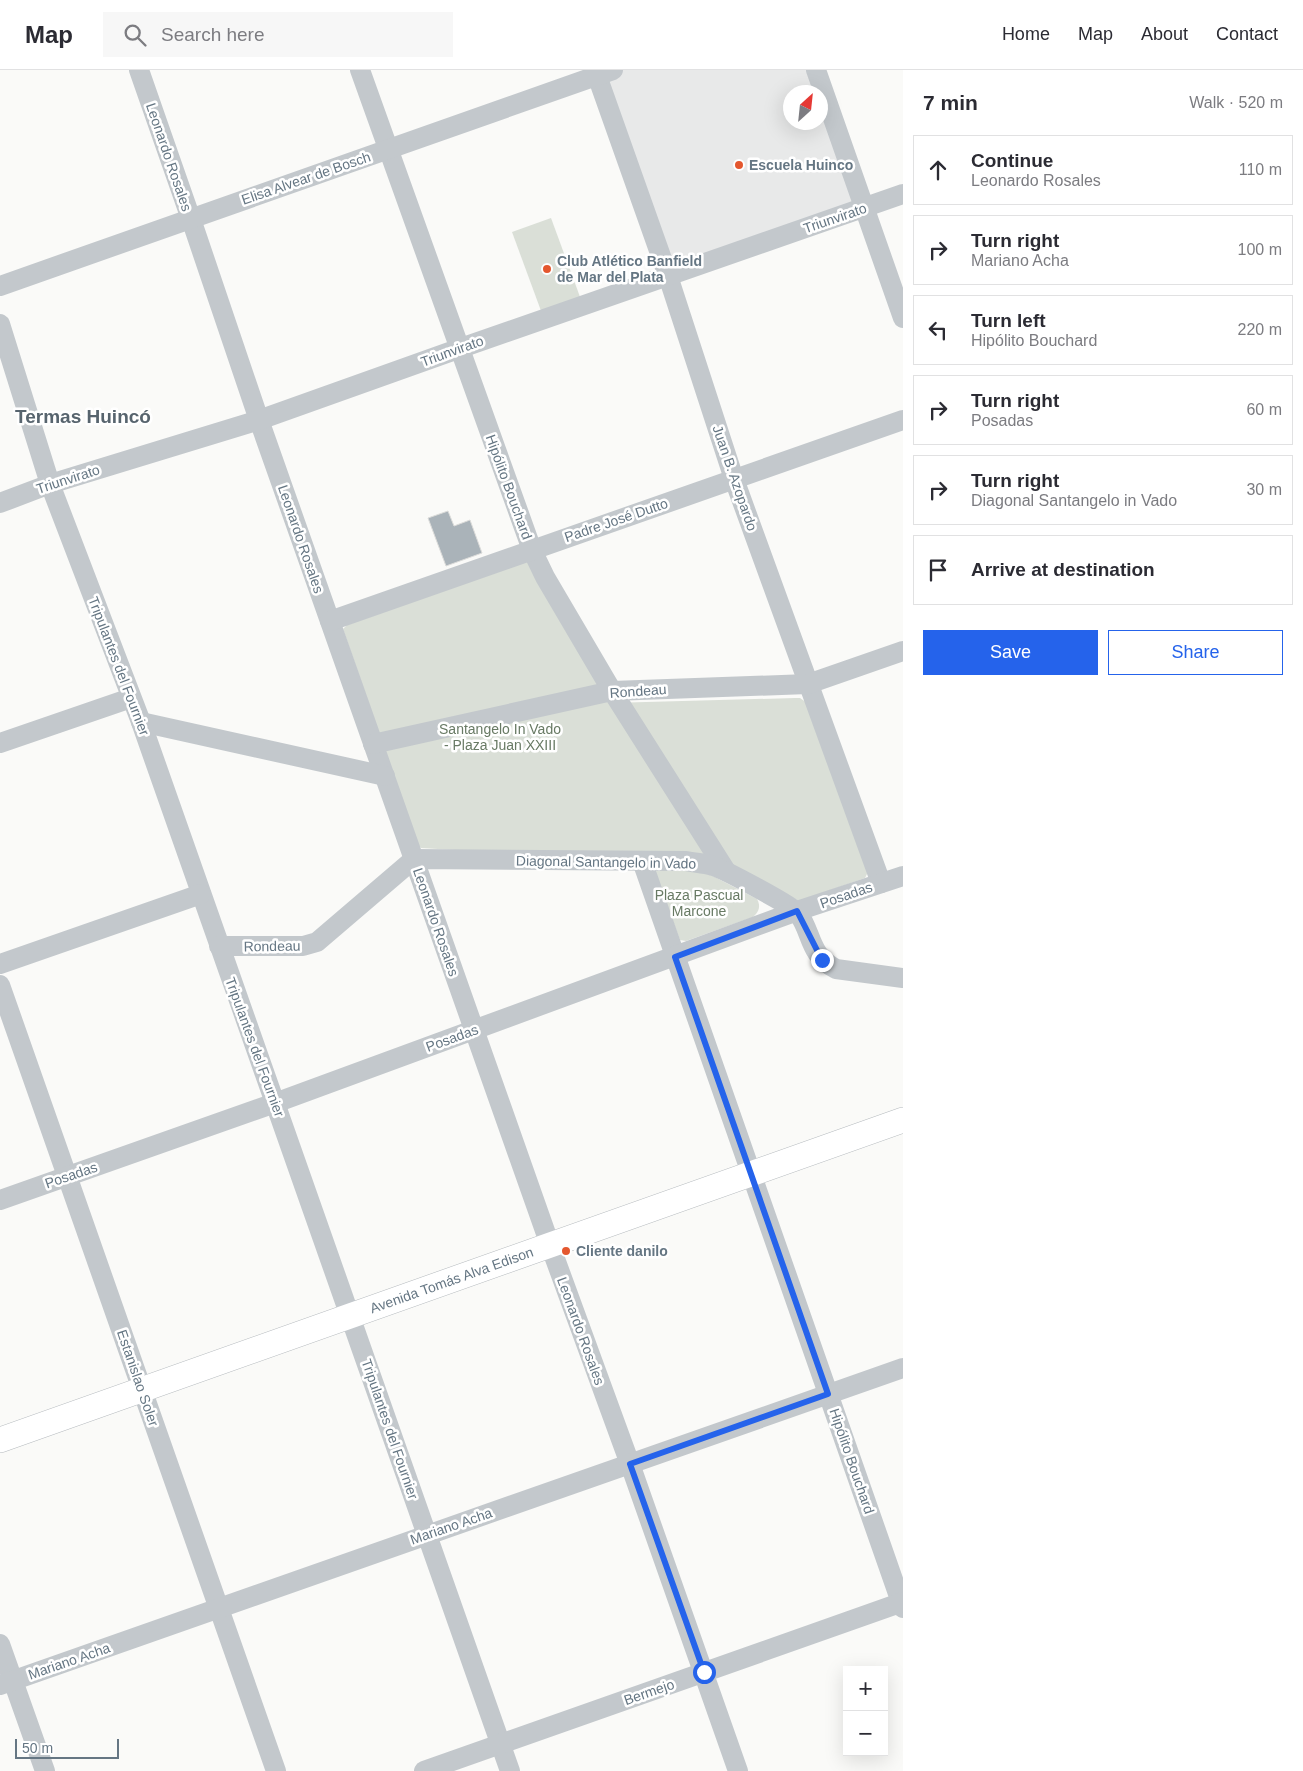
<!DOCTYPE html>
<meta charset="utf-8">
<style>
:root{--surface:#fff;--page:#f7f7f7;--text:#2b2b33;--muted:#7c7c81;--line:#e1e1e2;--accent:#2563eb}
body{margin:0;font-family:Arial,sans-serif;background:var(--page);color:var(--text)}
.controls{position:absolute;right:15px;bottom:15px;display:grid;overflow:hidden;border-radius:0px;box-shadow:0 5px 20px #0002}
.controls button{width:45px;height:45px;display:grid;place-items:center;padding:0;border:0;border-bottom:1px solid var(--line);background:var(--surface);color:var(--text);font:25px sans-serif}
.compass{position:absolute;left:783px;top:15px;width:45px;height:45px;border-radius:50%;background:var(--surface);box-shadow:0 5px 20px #0002;rotate:27deg}
.scale{position:absolute;left:15px;bottom:12px;width:104px;box-sizing:border-box;padding-left:5px;border:2px solid #657683;border-top:0;font-size:14px;line-height:18px;white-space:nowrap;color:#657683;-webkit-text-stroke:4px #fff;paint-order:stroke}
.stop{position:absolute;width:15px;height:15px;margin:-11px;border:4px solid #2563eb;border-radius:50%;background:#fff}
.stop.end{background:#2563eb;border-color:#fff;box-shadow:0 1px 5px #0008}
.list{margin:0;padding:0;list-style:none}
h2{display:flex;justify-content:space-between;align-items:center;height:65px;margin:0;padding:0 20px;font-size:21px}
h2 small{font-size:16px;font-weight:400;color:var(--muted)}
.list li{display:grid;grid-template-columns:32px 1fr auto;gap:15px;align-items:center;box-sizing:border-box;height:70px;margin:0 10px 10px;padding:0 10px;border:1px solid var(--line);border-radius:0px}
.list b{display:block;font-size:19px;white-space:nowrap}
.list p{margin:0;font-size:16px;white-space:nowrap;color:var(--muted)}
.list em{font-size:16px;font-style:normal;color:var(--muted)}
.actions{display:flex;gap:10px;padding:15px 20px}
.actions a{flex:1;padding:11px 0;border:1px solid var(--accent);border-radius:0px;text-align:center;font-size:18px;color:var(--accent)}
.actions .main{background:var(--accent);color:#fff}
.icon{flex:none;width:28px;height:28px;fill:none;stroke:currentColor;stroke-width:2;stroke-linecap:round;stroke-linejoin:round}
.map{position:relative;flex:none;width:903px;height:1701px;overflow:hidden}
header{display:flex;align-items:center;gap:30px;box-sizing:border-box;height:70px;padding:0 25px;background:var(--surface);border-bottom:1px solid var(--line)}
header strong{font-size:24px}
nav{display:flex;gap:28px;margin-inline-start:auto;font-size:18px}
.search{width:350px;height:45px;background:var(--page);display:flex;align-items:center;gap:12px;box-sizing:border-box;padding:0 18px;border-radius:0px;color:var(--muted);font-size:19px}
main{display:flex}
aside{flex:1;background:var(--surface)}
.map>svg:first-child{display:block}
</style>
<header>
<strong>Map</strong>
<div class="search"><svg class="icon" aria-label="search" viewBox="0 0 24 24"><circle cx="10" cy="10" r="6"/><path d="M15 15l6 6"/></svg>Search here</div>
<nav><a>Home</a><a>Map</a><a>About</a><a>Contact</a></nav>
</header>
<main>
<div class="map">
<svg width="903" height="1701" viewBox="0 0 903 1701">
<rect width="100%" height="100%" fill="#fafaf8"/>
<path fill="#e8e9e9" fill-rule="evenodd" d="M613,0H816L864,137L668,206L597,5ZM791,22H821V52H791Z"/>
<g fill="#dadfd7">
<polygon points="551,148 583,235 544,249 512,162"/>
<polygon points="528,491 610,633 795,628 800,628 807,633 868,802 865,808 799,831 731,796 421,778 418,775 343,559 347,555"/>
<path d="M683,798L711,805L757,829C761,836 759,842 753,847L686,871L680,870L655,802L658,800Z"/>
</g>
<polygon fill="#aab3b9" stroke="#dcdcda" points="448,441 454,456 470,450 482,483 446,496 428,448"/>
<g fill="none" stroke-linecap="round" stroke-linejoin="round">
<defs>
<g id="major">
<path id="s1" d="M0,1370L903,1050"/>
</g>
</defs>
<use href="#major" stroke="#b5babe" stroke-width="26"/>
<g stroke="#c3c8cc" stroke-width="20">
<polyline points="139,0 191,149 259,350 550,1175 630,1394 738,1701"/>
<polyline points="360,0 532,480 545,507 612,621 726,801"/>
<polyline points="595,0 668,206 734,409 881,813"/>
<polyline points="816,0 903,248"/>
<polyline points="0,216 613,0"/>
<polyline points="0,254 50,414 141,652 510,1701"/>
<polyline points="0,433 50,414 259,350 458,279 903,124"/>
<polyline points="330,551 903,350"/>
<polyline points="141,652 385,706"/>
<polyline points="0,673 131,628"/>
<polyline points="373,674 612,621 808,614 903,581"/>
<polyline points="642,791 903,1538"/>
<path d="M219,876H303L317,872L414,789L686,791C695,793 704,793 713,796C723,799 793,836 798,843C813,864 808,884 836,899L903,908"/>
<polyline points="0,894 201,824"/>
<polyline points="0,915 276,1701"/>
<polyline points="0,1130 275,1033 797,841 903,806"/>
<polyline points="0,1574 45,1701"/>
<polyline points="0,1615 903,1298"/>
<polyline points="424,1701 903,1532"/>
</g>
<use href="#major" stroke="#fff" stroke-width="25"/>
</g>
<g fill="none" stroke-linecap="round" stroke-linejoin="round">
<polyline stroke="#2563eb" stroke-width="6" points="704,1602 630,1394 828,1324 675,887 797,841 822,890"/>
</g>
<g fill="#e4572e" stroke="#fff" stroke-width="2">
<circle cx="739" cy="95" r="5"/>
<circle cx="547" cy="199" r="5"/>
<circle cx="566" cy="1181" r="5"/>
</g>
<g text-anchor="middle" dominant-baseline="central" stroke-width="5" stroke-linejoin="round" paint-order="stroke">
<g font-size="14" fill="#657683" stroke="#fff">
<text transform="translate(169 87) rotate(71)">Leonardo Rosales</text>
<text transform="translate(306 108) rotate(-19)">Elisa Alvear de Bosch</text>
<text transform="translate(835 148) rotate(-19)">Triunvirato</text>
<text transform="translate(452 281) rotate(-20)">Triunvirato</text>
<text transform="translate(735 408) rotate(71)">Juan B. Azopardo</text>
<text transform="translate(68 409) rotate(-18)">Triunvirato</text>
<text transform="translate(509 417) rotate(70)">Hipólito Bouchard</text>
<text transform="translate(616 450) rotate(-19)">Padre José Dutto</text>
<text transform="translate(301 469) rotate(71)">Leonardo Rosales</text>
<text transform="translate(119 596) rotate(69)">Tripulantes del Fournier</text>
<text transform="translate(638 621) rotate(-4)">Rondeau</text>
<text transform="translate(606 792) rotate(1)">Diagonal Santangelo in Vado</text>
<text transform="translate(846 825) rotate(-19)">Posadas</text>
<text transform="translate(436 852) rotate(71)">Leonardo Rosales</text>
<text transform="translate(272 876) rotate(-1)">Rondeau</text>
<text transform="translate(452 968) rotate(-20)">Posadas</text>
<text transform="translate(255 977) rotate(70)">Tripulantes del Fournier</text>
<text transform="translate(71 1105) rotate(-19)">Posadas</text>
<text stroke="none"><textPath href="#s1" startOffset="479">Avenida Tomás Alva Edison</textPath></text>
<text transform="translate(581 1261) rotate(70)">Leonardo Rosales</text>
<text transform="translate(138 1308) rotate(71)">Estanislao Soler</text>
<text transform="translate(390 1359) rotate(71)">Tripulantes del Fournier</text>
<text transform="translate(852 1391) rotate(71)">Hipólito Bouchard</text>
<text transform="translate(451 1456) rotate(-19)">Mariano Acha</text>
<text transform="translate(69 1591) rotate(-19)">Mariano Acha</text>
<text transform="translate(649 1622) rotate(-19)">Bermejo</text>
</g>
<g font-size="14" font-weight="bold" fill="#657683" stroke="#fff" text-anchor="start">
<text x="749" y="95">Escuela Huinco</text>
<text x="557" y="191">Club Atlético Banfield<tspan x="557" dy="16">de Mar del Plata</tspan></text>
<text x="576" y="1181">Cliente danilo</text>
</g>
<g font-size="14" fill="#687a64" stroke="#fff">
<text x="500" y="659">Santangelo In Vado<tspan x="500" dy="16">- Plaza Juan XXIII</tspan></text>
<text x="699" y="825">Plaza Pascual<tspan x="699" dy="16">Marcone</tspan></text>
</g>
<g font-size="19" font-weight="bold" fill="#57646e" stroke="#fff">
<text x="83" y="346">Termas Huincó</text>
</g>
</g>
</svg>
<div class="controls">
<button>+</button>
<button>−</button>
</div>
<svg class="compass" viewBox="-18 -18 36 36"><path d="M0-13l5 13h-10z" fill="#e53935"/><path d="M0 13l5-13h-10z" fill="#7c7c81"/></svg>
<div class="scale">50 m</div>
<div class="stop" style="left:704px;top:1602px"></div>
<div class="stop end" style="left:822px;top:890px"></div>
</div>
<aside>
<h2>7 min<small>Walk · 520 m</small></h2>
<ul class="list">
<li><svg class="icon" aria-label="ahead" viewBox="0 0 24 24"><path d="M12 20V5M6 11l6-6 6 6"/></svg><div><b>Continue</b><p>Leonardo Rosales</p></div><em>110 m</em></li>
<li><svg class="icon" aria-label="right" viewBox="0 0 24 24"><path d="M7 20v-9h11M14 6l5 5-5 5"/></svg><div><b>Turn right</b><p>Mariano Acha</p></div><em>100 m</em></li>
<li><svg class="icon" aria-label="left" viewBox="0 0 24 24"><path d="M17 20v-9H6M10 6l-5 5 5 5"/></svg><div><b>Turn left</b><p>Hipólito Bouchard</p></div><em>220 m</em></li>
<li><svg class="icon" aria-label="right" viewBox="0 0 24 24"><path d="M7 20v-9h11M14 6l5 5-5 5"/></svg><div><b>Turn right</b><p>Posadas</p></div><em>60 m</em></li>
<li><svg class="icon" aria-label="right" viewBox="0 0 24 24"><path d="M7 20v-9h11M14 6l5 5-5 5"/></svg><div><b>Turn right</b><p>Diagonal Santangelo in Vado</p></div><em>30 m</em></li>
<li><svg class="icon" aria-label="arrive" viewBox="0 0 24 24"><path d="M6 21V4h12l-3 4 3 4H6"/></svg><div><b>Arrive at destination</b></div></li>
</ul>
<div class="actions"><a class="main">Save</a><a>Share</a></div>
</aside>
</main>
